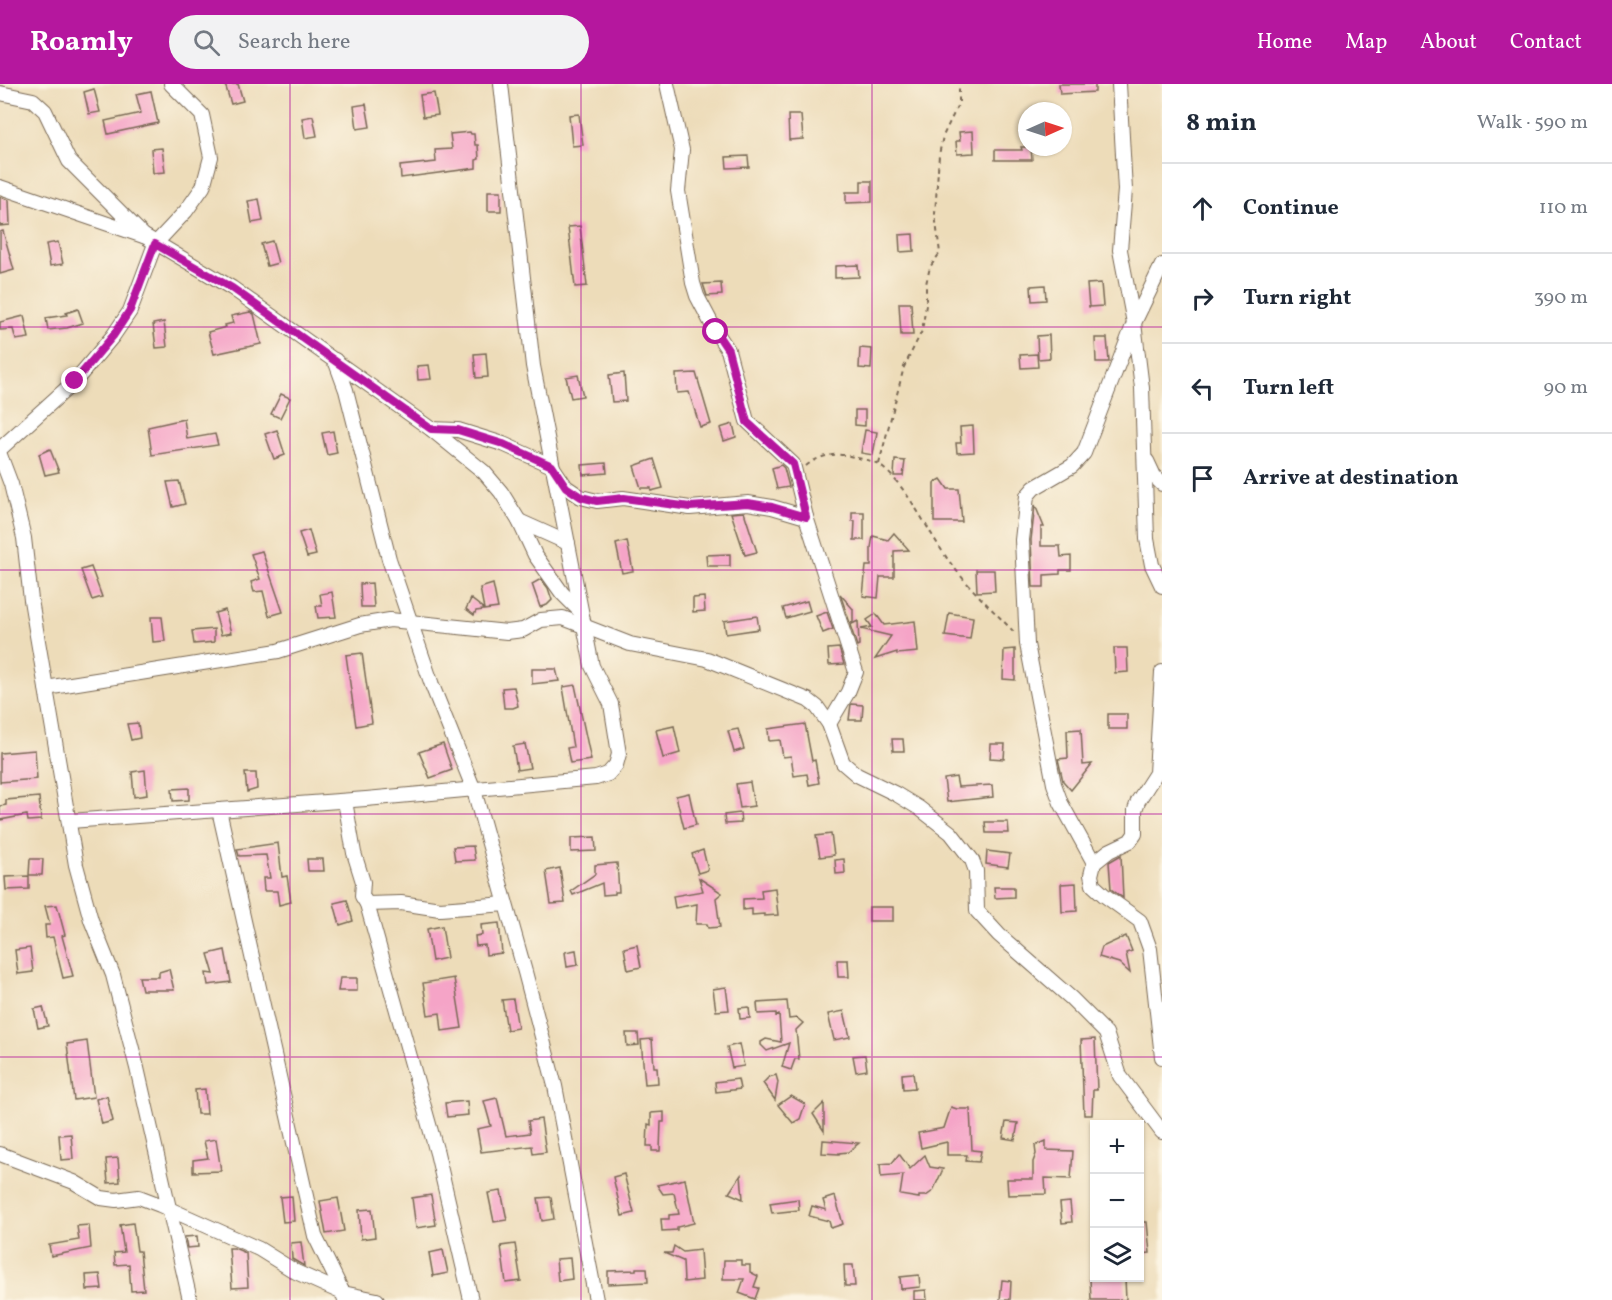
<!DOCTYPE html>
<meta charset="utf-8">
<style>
:root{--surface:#fff;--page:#f2f2f3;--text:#1f2937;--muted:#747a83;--line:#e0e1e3;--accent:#b5179e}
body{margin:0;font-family:Vollkorn,serif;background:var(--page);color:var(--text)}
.controls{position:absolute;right:18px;bottom:18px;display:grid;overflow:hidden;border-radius:0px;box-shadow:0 2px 4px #0004}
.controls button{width:54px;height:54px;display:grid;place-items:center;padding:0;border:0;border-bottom:2px solid var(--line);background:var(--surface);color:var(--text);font:30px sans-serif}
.compass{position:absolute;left:1018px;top:18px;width:54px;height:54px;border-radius:50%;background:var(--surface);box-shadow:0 2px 4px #0004;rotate:87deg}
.stop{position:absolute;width:18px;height:18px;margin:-14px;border:4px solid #b5179e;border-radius:50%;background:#fff}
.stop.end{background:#b5179e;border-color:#fff;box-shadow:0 2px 6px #0008}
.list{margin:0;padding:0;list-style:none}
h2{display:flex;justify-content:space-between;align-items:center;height:78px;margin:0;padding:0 24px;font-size:26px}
h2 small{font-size:20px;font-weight:400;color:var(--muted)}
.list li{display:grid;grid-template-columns:39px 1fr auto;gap:18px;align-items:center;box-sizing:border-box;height:90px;padding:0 24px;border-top:2px solid var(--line)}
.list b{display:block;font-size:22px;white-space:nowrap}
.list em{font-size:20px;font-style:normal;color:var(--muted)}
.icon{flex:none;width:33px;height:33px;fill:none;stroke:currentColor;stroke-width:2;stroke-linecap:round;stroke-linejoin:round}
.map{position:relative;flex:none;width:1162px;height:1216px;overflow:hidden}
header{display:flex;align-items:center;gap:36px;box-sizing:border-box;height:84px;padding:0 30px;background:var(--accent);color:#fff}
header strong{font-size:28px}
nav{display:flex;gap:33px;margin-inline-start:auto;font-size:21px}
.search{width:420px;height:54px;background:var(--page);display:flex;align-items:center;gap:15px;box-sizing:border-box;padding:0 21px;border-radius:33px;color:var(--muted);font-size:22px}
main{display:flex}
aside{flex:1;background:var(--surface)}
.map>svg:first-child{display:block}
</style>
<header>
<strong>Roamly</strong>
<div class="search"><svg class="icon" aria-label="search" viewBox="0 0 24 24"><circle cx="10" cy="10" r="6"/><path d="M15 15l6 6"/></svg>Search here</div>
<nav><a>Home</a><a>Map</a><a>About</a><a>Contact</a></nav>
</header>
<main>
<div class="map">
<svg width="1162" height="1216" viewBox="0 0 1162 1216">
<rect width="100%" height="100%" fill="#fcf5e5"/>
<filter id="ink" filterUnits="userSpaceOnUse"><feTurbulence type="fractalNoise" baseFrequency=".0167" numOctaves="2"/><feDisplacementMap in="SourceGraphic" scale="12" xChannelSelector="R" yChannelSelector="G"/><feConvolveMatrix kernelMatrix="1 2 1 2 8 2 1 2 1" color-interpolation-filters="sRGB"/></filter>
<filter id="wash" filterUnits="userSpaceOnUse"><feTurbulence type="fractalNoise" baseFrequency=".008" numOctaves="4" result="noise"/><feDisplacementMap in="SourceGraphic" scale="24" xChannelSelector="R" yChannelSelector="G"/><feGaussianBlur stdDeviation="1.35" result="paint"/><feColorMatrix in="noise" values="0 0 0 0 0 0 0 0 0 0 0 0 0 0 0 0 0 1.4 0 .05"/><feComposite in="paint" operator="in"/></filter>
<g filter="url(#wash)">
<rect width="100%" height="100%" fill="#eddcb9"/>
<g id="blocks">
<g fill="#f5a4c7">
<polygon points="225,0 238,0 243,17 231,20"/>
<polygon points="1059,0 1095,0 1095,8 1060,10"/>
<polygon points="94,5 100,28 89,30 84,8"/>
<polygon points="151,7 158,39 108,50 105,37 141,29 136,10"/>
<polygon points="434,9 438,31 423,33 420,11"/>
<polygon points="366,20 370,43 357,45 354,22"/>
<polygon points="579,30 583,61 572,62 569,31"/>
<polygon points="788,31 801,31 803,55 789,56"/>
<polygon points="313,32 317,52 305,54 302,34"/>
<polygon points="973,47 974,69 957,70 956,57 960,57 959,48"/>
<polygon points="470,48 471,50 474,50 475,61 478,61 479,75 476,76 476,84 401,94 400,82 436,78 435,66 452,65 450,50"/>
<polygon points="1021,63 1031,63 1032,76 995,76 995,66 1022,66"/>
<polygon points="162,64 165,88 153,89 151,65"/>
<polygon points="748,72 749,83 727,84 726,73"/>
<polygon points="861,97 872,97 872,118 846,119 846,108 861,108"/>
<rect x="488" y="107" width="13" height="20"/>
<polygon points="0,113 9,116 10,141 0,142"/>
<polygon points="259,115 263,137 252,139 248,117"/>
<polygon points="580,142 587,202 575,203 568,143"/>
<polygon points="3,147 14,186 0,190 0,148"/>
<polygon points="913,150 914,167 900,168 899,151"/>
<polygon points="272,157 278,179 267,182 261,160"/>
<polygon points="58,158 63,180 50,182 46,160"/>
<polygon points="858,181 859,193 835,194 835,182"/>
<polygon points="721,199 722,211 707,212 703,200"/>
<polygon points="1101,199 1103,222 1089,223 1087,200"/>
<polygon points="1045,201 1046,216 1032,217 1031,202"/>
<polygon points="899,219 911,219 913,251 901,251"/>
<polygon points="78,225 83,239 67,244 48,246 46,234 67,231 66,229"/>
<polygon points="250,228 254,230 261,260 214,270 208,248 226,243 225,241 233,239 231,232"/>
<polygon points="24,232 29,254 16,256 13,245 0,246 0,238"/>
<polygon points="164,238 167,263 156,264 153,240"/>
<polygon points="1049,251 1050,274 1038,275 1037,252"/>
<polygon points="1095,254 1107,254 1109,278 1096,278"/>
<polygon points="860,264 872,265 871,285 859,284"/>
<polygon points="486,269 488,293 476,294 474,270"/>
<polygon points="1037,270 1038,283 1021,284 1020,271"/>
<polygon points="429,281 431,295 418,296 417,282"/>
<polygon points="624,289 626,317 612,318 609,291"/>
<polygon points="696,289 711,340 700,343 689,308 677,309 676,290"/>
<polygon points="578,291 583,312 571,314 566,293"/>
<polygon points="281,310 290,314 280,334 271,330"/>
<polygon points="855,326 865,326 865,342 855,341"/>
<polygon points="184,335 187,355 215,350 218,361 152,371 148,343"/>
<polygon points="733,340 736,353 724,357 720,344"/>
<polygon points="973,342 974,368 957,369 956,359 961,359 960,343"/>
<polygon points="277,346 285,371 274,375 265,350"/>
<polygon points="865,346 877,348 873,371 861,369"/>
<polygon points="333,347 337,369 327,371 322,349"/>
<polygon points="50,365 59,388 45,391 39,370"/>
<polygon points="654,375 663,404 651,407 651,404 641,404 634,382"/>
<polygon points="895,376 905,377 903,392 894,392"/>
<polygon points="606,379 607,389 583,391 582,381"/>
<polygon points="781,381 784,384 789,403 777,405 772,384"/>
<polygon points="941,395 948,405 959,405 962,438 934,438 934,399"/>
<polygon points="179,397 185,420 173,423 167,398"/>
<polygon points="1035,421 1044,443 1041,443 1041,462 1060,462 1061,473 1071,472 1071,486 1060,486 1060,490 1044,491 1044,503 1033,503 1031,456"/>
<polygon points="744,428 757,468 745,471 731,429"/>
<polygon points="852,428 864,428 864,456 854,456 855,437 852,437"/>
<polygon points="309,446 316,471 307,473 299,449"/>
<polygon points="894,449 909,466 894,467 894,493 880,493 878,514 863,512 866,482 871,482 871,464 873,452 888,456"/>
<polygon points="627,457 633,487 622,489 616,460"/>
<polygon points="262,467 283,528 269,532 263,507 254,508 251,498 260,495 251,470"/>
<polygon points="730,470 730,482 707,482 706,471"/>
<polygon points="91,483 102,513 92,516 81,486"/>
<polygon points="976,486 994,486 995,507 977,508"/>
<polygon points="541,495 548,504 552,516 547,521 540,523 532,500"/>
<polygon points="372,499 374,523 361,523 360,500"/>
<polygon points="493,500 498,524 476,527 474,531 466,525 471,515 484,525 480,504"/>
<polygon points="332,508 336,533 318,534 316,522 322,522 320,510"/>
<polygon points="840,510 853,525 853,538 850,539"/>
<polygon points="704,513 705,527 693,528 693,514"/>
<polygon points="807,517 810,527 786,534 783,524"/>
<polygon points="225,526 231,549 221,551 215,529"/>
<polygon points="827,528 833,545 823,549 816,532"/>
<polygon points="949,529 973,533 970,555 945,552"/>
<polygon points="876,530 884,541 915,537 918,568 897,570 897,568 875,575 891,552 861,545 872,543 867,536"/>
<polygon points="757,532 759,545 726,550 724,537"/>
<polygon points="151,533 162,533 165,557 153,558"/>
<polygon points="858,537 859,561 857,562 850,541"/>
<polygon points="214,545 214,558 194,560 192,547"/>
<polygon points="839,564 844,580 829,581 828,565"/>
<polygon points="1114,564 1127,564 1128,588 1115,589"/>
<polygon points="1015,565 1015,596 1003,595 1004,566"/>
<polygon points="362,569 372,639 356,642 346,571"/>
<polygon points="532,585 556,585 559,597 532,600"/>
<polygon points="575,601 591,676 570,679 567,664 573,663 563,603"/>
<polygon points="514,603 518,622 513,624 504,624 502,604"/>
<polygon points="851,620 863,621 862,636 849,636"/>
<rect x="1108" y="630" width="19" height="15"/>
<polygon points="138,639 140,654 131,656 127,640"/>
<polygon points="805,640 812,677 815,676 819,699 809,701 807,690 794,692 791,672 783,673 780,656 769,657 768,645"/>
<polygon points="674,642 680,669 663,674 656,646"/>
<polygon points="738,645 744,665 734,668 728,647"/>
<polygon points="1081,645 1083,681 1092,680 1071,706 1063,697 1058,675 1068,674 1067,646"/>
<polygon points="892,655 903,655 904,667 893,667"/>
<polygon points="443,660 452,686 430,694 419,668"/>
<polygon points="525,660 530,684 517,686 513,662"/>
<polygon points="991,660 1005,660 1004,675 990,674"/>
<polygon points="35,666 37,695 0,698 0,669"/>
<polygon points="145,686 147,711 134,713 132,688"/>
<polygon points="245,689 256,689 257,705 247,708"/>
<polygon points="956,693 958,703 992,701 993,713 947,718 944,695"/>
<polygon points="750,698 754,722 740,724 736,700"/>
<polygon points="189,704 189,716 173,717 172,705"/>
<polygon points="689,709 696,741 684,744 676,712"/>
<polygon points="39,713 41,736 28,737 27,731 0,736 0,722 6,721 6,716"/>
<polygon points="740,729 741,739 725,740 724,731"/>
<polygon points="985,738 1008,738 1009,749 986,749"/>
<polygon points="831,750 834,771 820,773 816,752"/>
<polygon points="595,753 596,767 571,768 571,754"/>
<polygon points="278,759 282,793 287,792 291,818 279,821 277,807 264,807 263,794 270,794 266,771 239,772 237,765"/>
<polygon points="473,762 475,776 455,777 453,763"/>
<polygon points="703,766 708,786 698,789 692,770"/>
<polygon points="987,767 1010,770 1008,783 986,780"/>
<polygon points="1121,771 1123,814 1111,805 1109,778"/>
<polygon points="30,775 43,775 42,791 29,791"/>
<polygon points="307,775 323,775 324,787 308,787"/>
<polygon points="844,775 845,789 836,790 835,776"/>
<polygon points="617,779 619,808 615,808 615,810 603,811 602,799 573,811 571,807 595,790 595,781"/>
<polygon points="560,784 565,819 551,820 546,787"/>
<polygon points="29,792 29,805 6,806 5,793"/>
<polygon points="699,794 722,809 716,814 720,843 708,844 707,840 696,840 697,820 675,824 673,812 703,807"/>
<polygon points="1076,799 1077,827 1062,828 1061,800"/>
<polygon points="994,803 1014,803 1014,813 995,814"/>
<polygon points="775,804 778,831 764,832 764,830 752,831 752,825 743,826 743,815 762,814 761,806"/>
<polygon points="347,816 353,837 340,841 334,819"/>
<polygon points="57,821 65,851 62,852 73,892 63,894 53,853 46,854 45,841 50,841 45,822"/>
<rect x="869" y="823" width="24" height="14"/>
<polygon points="499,839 502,869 486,871 485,861 476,862 475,852 482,851 481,841"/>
<polygon points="442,842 447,874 432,877 427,845"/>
<polygon points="1126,852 1132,867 1126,869 1130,889 1119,879 1099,873 1102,863"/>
<polygon points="637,861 641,883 628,886 624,864"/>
<polygon points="30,864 33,888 18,890 15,866"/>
<polygon points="225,866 231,898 208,901 206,889 214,890 208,870"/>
<polygon points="576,866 578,881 567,883 565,868"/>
<polygon points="837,876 848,876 849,893 838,893"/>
<polygon points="169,885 174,906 142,906 139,893 159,893 159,888"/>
<polygon points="340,894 357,894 357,907 338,907"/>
<polygon points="454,894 462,944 442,947 440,929 428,931 423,899"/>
<polygon points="726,903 729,926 716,927 713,905"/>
<polygon points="513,915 518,944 507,946 502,916"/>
<polygon points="787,917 789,935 797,934 803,939 796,946 799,975 795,975 791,986 782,983 789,959 767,967 761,961 761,958 766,955 781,958 779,931 776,932 776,929 758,930 757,919"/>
<polygon points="43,923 48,942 38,944 34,925"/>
<polygon points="749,923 750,934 740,935 739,924"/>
<polygon points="844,927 850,953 834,956 828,930"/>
<polygon points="626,949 638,949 639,961 627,962"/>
<polygon points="652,955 654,983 657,983 658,999 645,1000 641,956"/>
<polygon points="1095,955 1097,1006 1093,1006 1092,1031 1084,1031 1081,956"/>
<polygon points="87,957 94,1013 74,1016 67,960"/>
<polygon points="739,960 744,982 732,984 727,963"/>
<polygon points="865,971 867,986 856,988 853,972"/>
<polygon points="913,989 915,1004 903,1005 902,990"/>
<polygon points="776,991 778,998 775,1016 763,999 769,993"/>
<polygon points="738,995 740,1005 716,1008 715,998"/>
<polygon points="205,1005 207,1030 197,1030 195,1006"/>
<polygon points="107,1012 113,1037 102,1040 96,1015"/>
<polygon points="791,1012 805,1020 800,1035 793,1039 778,1021"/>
<polygon points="497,1014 506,1052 530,1049 528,1037 541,1035 546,1068 533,1070 532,1062 481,1068 477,1045 491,1042 484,1017"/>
<polygon points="467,1017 468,1031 447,1033 445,1019"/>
<polygon points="824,1019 824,1047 813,1030"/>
<polygon points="951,1023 957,1025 970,1025 972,1066 981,1067 979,1078 966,1077 967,1071 947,1071 947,1058 921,1064 918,1049 944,1044"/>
<polygon points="664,1028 664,1038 661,1038 660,1067 652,1067 652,1062 647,1062 648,1040 651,1041 651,1029"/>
<polygon points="1006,1038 1018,1039 1015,1056 1003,1054"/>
<polygon points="71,1050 73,1075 61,1076 59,1051"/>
<polygon points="216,1055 221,1087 193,1088 193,1076 208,1074 204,1057"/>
<polygon points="823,1056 859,1059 848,1068 839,1069 839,1070 822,1069"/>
<polygon points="1046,1057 1046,1066 1073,1067 1071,1095 1045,1094 1046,1110 1008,1111 1007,1095 1033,1095 1033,1078 1036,1070 1035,1062"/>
<polygon points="899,1070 910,1085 925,1071 930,1083 943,1085 933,1107 926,1112 919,1112 919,1114 900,1111 903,1091 881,1093 880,1080 892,1079"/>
<polygon points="118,1074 120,1098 108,1099 106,1075"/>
<polygon points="624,1090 634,1129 622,1132 613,1093"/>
<polygon points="741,1091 743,1115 729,1109"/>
<polygon points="685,1095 694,1139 677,1143 677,1146 662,1147 661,1135 669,1135 669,1131 679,1130 674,1109 663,1110 657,1101"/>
<polygon points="501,1107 507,1136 494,1138 488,1109"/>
<polygon points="431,1111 436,1141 416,1144 412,1114"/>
<polygon points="292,1112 294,1137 283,1138 280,1113"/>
<polygon points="835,1112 843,1140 831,1144 829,1137 809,1132 812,1122 826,1126 823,1116"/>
<polygon points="551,1113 554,1135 542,1137 538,1114"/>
<polygon points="338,1114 344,1147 326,1150 320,1117"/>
<polygon points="798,1115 799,1126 772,1129 770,1119"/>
<polygon points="1070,1118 1072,1138 1062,1139 1060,1119"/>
<polygon points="372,1125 375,1153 361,1155 359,1126"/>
<polygon points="1140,1138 1147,1138 1150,1169 1140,1170"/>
<polygon points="133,1139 137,1167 140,1167 144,1206 131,1207 129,1180 115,1181 114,1169 124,1168 120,1141"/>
<polygon points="89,1141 91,1164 51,1172 49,1161 79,1156 77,1142"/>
<polygon points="197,1152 198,1163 187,1164 185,1153"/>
<polygon points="301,1158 304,1182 292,1175 291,1159"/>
<polygon points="515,1160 521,1197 506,1199 501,1162"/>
<polygon points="674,1162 683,1168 700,1166 702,1196 684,1198 683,1177 664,1169 672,1169"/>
<polygon points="229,1164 234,1164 246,1169 248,1203 232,1204"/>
<polygon points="443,1166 448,1189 433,1192 429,1169"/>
<polygon points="570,1174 572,1195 558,1197 556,1175"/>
<polygon points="724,1176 741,1176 741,1181 750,1181 750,1188 758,1192 754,1203 759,1204 755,1215 739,1209 744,1195 723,1195"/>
<polygon points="844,1181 853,1181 855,1202 845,1202"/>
<polygon points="636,1184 647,1184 648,1198 608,1200 608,1187 636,1186"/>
<polygon points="100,1190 102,1205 87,1206 86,1191"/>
<polygon points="919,1191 920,1203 901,1205 900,1193"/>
<polygon points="1109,1194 1125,1194 1126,1216 1091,1216 1090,1195"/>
<polygon points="1002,1196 1011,1197 1010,1216 1000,1216"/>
<polygon points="926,1206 927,1216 914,1216 914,1207"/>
</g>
</g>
</g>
<g filter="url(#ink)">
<use href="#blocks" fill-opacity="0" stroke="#796854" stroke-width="1.5"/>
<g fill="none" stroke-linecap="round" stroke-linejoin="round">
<defs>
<g id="street">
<polyline points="667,0 682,66 678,107 693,199 697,212 716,248 728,266 747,337 793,380 806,433 856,588 848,608 829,640"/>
<polyline points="1119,0 1125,106 1120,166 1134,239 1142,304 1147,455 1152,481 1162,502"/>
<polyline points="0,9 33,16 45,27 69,77 144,152"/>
<polyline points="0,103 146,153 232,204 431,345 484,388 501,408 519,437 535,471 562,509 581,528"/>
<polyline points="335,276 346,306 389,475 432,601 474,706 525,888 555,1002 596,1216"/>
<polyline points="431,345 458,346 503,360 552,382 566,403 581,413 597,417 623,414 690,424 748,419 772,423 806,433"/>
<polyline points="0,365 75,297 113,252 130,227 155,160 186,127 203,103 211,73 202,31 171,0"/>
<polyline points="0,371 11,400 24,454 31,516 76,781 91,836 113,891 137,984 190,1216"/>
<polyline points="1147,377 1154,392 1162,400"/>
<polyline points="519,437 568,459"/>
<polyline points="1162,588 1156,689 1138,717 1135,726 1135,750 1130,757 1109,767 1094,779 1091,791 1093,801 1104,811 1140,837 1150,865 1162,973"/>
<polyline points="46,604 278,567 360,541 390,536 507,548 523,546 541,536 563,534 630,560 707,575 808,616 817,623 829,640 843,679 857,691 896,710 919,724 951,749 972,776 976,787 977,827 999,851 1071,914 1106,949 1120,992 1162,1048"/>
<polyline points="345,717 354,769 363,798 362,812 367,820 437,1069 471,1216"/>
<polyline points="219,726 315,1152 343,1209 345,1216"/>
<polyline points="70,737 366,715 596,694 608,690 616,681 619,670 611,620 592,582 533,282 501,0"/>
<polyline points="1094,779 1061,719 1054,700 1027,560 1022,456 1027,412 1034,404 1072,382 1084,369 1134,239 1162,181"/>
<polyline points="367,820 401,819 440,825 506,820"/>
<polyline points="0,1070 74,1098 101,1114 116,1116 139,1113 160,1121 259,1165 296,1188 343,1209 377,1216"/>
</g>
</defs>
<use href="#street" stroke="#796854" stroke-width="16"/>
<g stroke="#796854" stroke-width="2" stroke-dasharray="4.5 4.5" stroke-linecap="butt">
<polyline points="879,380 904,283 922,247 926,221 926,200 930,183 940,169 935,130 939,71 943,52 959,19 959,0"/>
<path d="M806,382C819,371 837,368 853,373C861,375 873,376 879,381C906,399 929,450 949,477C968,503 992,525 1014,548"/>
</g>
<use href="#street" stroke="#fff" stroke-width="14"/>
</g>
</g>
<g fill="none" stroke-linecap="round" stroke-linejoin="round" filter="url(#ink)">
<polyline stroke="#b5179e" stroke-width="8" points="75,297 113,252 130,226 155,160 232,204 431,345 458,346 503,360 552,382 566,403 581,413 597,417 624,414 690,423 748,419 772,423 806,433 793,380 747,338 728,266 716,248"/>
</g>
<path fill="none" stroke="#b5179e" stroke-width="1.5" stroke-opacity="0.55" d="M290,0V1216M581,0V1216M872,0V1216M0,243H1162M0,486H1162M0,730H1162M0,973H1162"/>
</svg>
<div class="controls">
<button>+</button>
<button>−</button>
<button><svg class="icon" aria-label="layers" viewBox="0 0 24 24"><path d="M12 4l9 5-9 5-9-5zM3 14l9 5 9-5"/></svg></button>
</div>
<svg class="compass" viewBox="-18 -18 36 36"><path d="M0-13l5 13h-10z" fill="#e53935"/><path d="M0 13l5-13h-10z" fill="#747a83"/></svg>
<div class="stop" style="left:716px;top:248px"></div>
<div class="stop end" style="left:75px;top:297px"></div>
</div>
<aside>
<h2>8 min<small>Walk · 590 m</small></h2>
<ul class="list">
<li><svg class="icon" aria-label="ahead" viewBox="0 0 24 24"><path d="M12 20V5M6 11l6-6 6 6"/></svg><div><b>Continue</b></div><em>110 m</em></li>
<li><svg class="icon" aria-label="right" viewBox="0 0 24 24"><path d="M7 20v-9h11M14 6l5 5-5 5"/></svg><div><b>Turn right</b></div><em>390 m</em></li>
<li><svg class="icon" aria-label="left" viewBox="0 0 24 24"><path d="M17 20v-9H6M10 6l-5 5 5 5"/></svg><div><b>Turn left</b></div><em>90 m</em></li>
<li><svg class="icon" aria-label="arrive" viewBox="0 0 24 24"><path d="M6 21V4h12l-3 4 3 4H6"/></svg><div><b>Arrive at destination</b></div></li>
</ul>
</aside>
</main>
